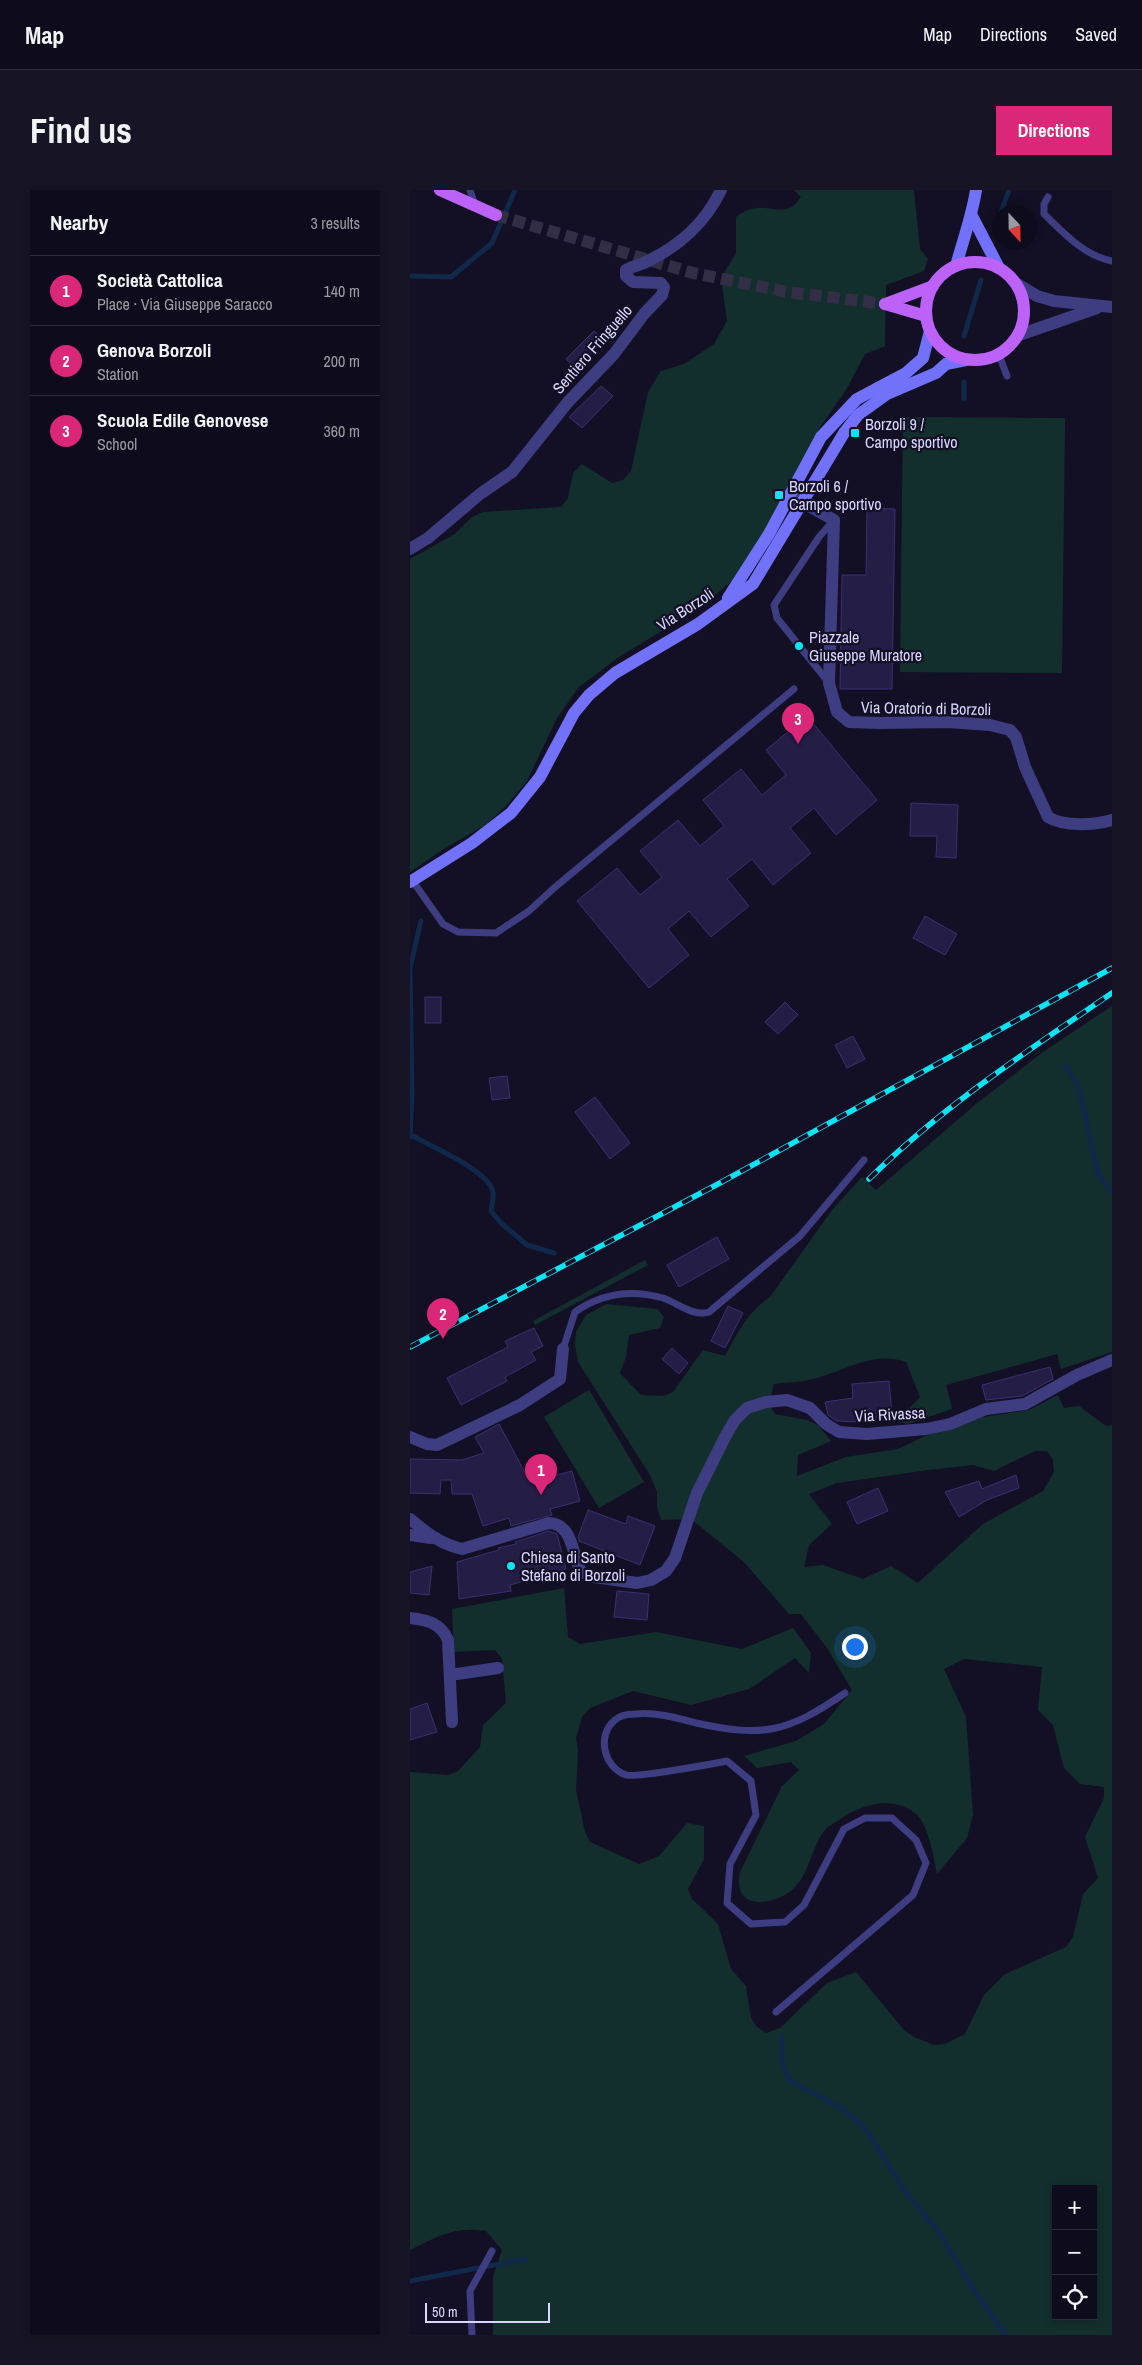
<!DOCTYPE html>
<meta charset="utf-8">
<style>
:root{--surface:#0e0c1c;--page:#171525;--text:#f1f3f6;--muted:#9b9ba3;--line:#2e2c3b;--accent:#db2777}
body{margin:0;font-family:"Archivo Narrow",sans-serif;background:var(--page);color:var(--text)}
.controls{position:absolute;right:15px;bottom:15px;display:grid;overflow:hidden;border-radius:0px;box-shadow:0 2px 8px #0003}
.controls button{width:45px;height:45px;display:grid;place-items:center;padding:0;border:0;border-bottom:1px solid var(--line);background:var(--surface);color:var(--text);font:25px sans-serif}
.compass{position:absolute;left:582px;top:15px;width:45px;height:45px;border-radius:50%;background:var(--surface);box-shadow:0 2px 8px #0003;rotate:158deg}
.scale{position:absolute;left:15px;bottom:12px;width:125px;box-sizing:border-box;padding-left:5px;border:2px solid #dad6fd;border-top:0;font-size:14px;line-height:18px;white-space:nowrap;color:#dad6fd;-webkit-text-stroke:4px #131026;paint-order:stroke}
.you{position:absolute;left:444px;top:1456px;width:18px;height:18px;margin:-12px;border:4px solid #fff;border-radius:50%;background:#1a73e8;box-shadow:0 0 0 8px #1a73e833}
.badge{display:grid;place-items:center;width:32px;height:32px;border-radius:50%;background:var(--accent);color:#fff;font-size:16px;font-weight:700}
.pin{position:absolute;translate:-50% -41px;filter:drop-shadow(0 1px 2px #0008)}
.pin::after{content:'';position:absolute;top:26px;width:18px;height:15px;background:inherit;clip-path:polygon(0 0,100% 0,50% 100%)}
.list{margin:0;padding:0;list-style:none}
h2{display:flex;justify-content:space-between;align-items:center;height:65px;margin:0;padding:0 20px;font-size:21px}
h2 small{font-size:16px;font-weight:400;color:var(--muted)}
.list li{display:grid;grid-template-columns:32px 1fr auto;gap:15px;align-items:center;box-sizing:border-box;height:70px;padding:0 20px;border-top:1px solid var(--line)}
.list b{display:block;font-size:19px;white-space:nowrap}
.list p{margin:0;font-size:16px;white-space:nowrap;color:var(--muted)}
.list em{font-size:16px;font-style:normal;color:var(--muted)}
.icon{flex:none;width:28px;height:28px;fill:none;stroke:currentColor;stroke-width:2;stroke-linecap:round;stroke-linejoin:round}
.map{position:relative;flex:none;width:702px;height:2145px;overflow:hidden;border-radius:0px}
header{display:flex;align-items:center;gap:30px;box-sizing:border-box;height:70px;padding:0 25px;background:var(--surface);border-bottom:1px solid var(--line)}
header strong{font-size:24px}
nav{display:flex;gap:28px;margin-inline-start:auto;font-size:18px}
.intro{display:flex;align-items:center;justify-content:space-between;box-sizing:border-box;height:120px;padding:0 30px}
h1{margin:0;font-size:35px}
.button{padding:12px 22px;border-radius:0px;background:var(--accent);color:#fff;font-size:18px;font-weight:700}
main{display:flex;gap:30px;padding:0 30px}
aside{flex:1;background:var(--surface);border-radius:0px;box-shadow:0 2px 8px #0003}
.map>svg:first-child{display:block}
</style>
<header>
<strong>Map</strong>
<nav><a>Map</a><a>Directions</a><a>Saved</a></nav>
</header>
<div class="intro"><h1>Find us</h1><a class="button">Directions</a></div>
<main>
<aside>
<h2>Nearby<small>3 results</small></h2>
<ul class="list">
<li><span class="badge">1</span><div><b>Società Cattolica</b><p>Place · Via Giuseppe Saracco</p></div><em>140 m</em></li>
<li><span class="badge">2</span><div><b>Genova Borzoli</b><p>Station</p></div><em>200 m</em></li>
<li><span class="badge">3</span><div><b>Scuola Edile Genovese</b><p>School</p></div><em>360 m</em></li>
</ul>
</aside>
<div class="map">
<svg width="702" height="2145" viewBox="0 0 702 2145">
<rect width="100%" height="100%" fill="#131026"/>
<g fill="#132f2d" fill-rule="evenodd">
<path d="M384,0H504L510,59L518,69L514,81L476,95L475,156L455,164L436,200L410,237L346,358L322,391L288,419L209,467L169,497L147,528L117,591L95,617L74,636L35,658L0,682V369L45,344L62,327L73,322L151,317L158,308L163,283L172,274L202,293L213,290L221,281L238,202L251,181L274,174L304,154L317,131L312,95L314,83L326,63V27C351,7 366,27 383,16C386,14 389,9 391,7Z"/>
<polygon points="493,227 655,228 652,483 490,482"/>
<path d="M702,816V1162L651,1179L647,1164L536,1195L542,1219L498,1234L487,1231L510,1207L496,1172C465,1161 439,1178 410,1187C396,1192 379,1192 364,1194L359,1215L365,1224L397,1230L408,1235L421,1251L388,1265L387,1286L436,1267L488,1259L515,1246L566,1228L619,1220L648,1205L654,1218L669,1216L696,1236L702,1235V2145H83V2087L92,2060L76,2041C45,2036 28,2046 0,2060V1582L38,1585L48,1581L70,1557L73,1535L96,1513L92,1469L85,1460L44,1462L42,1419L154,1398L158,1447L170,1454L246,1442L332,1459L383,1438L401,1463L399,1483L385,1468L339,1499L281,1515L223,1501L180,1518L172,1527L166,1548L168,1560L166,1600L175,1642L180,1652L229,1674L249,1666L277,1633L294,1636V1669L278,1699L282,1709L308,1734L321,1779L336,1796L341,1828L347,1837L356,1843L370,1838L417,1793L446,1782L494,1840L504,1847L524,1855L535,1854L555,1844L574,1805L595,1784L656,1757L663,1747L673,1704L688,1688L675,1647L694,1608V1597L670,1594L654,1578L643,1535L628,1520L632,1477L554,1469L534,1479L556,1527L563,1625L557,1648L527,1684C524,1668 519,1636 506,1624C483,1605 451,1614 429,1630C424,1633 417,1637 414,1641C402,1657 398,1686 384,1698C373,1709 344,1720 332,1704C328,1698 329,1688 330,1682L372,1596L389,1580L381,1572L347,1578L334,1566L386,1551L414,1534L442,1500L417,1458L391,1424H379L334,1372L281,1329L251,1330L247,1317V1302L240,1285L168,1172L165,1155L166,1142L176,1125L196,1114L247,1119L254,1127L250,1138L219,1145L216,1167L210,1183L231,1205L254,1206L263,1202L293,1160L315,1166C329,1141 336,1124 360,1107L422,1020L452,987L466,1000L566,914L633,862ZM625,1261H637L643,1270L644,1282L633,1301L573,1334L508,1393L481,1376L453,1389L413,1375L394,1377L399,1355L422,1334L399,1304L427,1293L518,1280L563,1275L584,1281ZM646,1999H683V2126H646Z"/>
<polygon points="235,1070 238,1075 125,1135 123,1131"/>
<polygon points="179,1200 234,1292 189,1318 134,1227"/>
</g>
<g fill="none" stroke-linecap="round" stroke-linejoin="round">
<g stroke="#102849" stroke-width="5">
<polyline points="591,22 599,0"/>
<polyline points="0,86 41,87 82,53 105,0"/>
<polyline points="554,146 571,90"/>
<polyline points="554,209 554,192"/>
<polyline points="655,876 668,895 688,984 702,1003"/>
<path d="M1,945C19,956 79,980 83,1002C84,1008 82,1015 81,1021L91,1033L117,1055L144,1063"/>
<polyline points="0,947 2,905 0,778 11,731"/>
<polyline points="372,1846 372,1873 380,1891 433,1919 455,1938 494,2000 530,2044 564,2100 596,2145"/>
<polyline points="0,2091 116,2069"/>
</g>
</g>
<g fill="#241d46" stroke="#3b3071">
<polygon points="184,141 194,150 167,179 156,169"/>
<polygon points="191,196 203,206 172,238 159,227"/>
<polygon points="457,318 485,319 482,499 430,499 432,385 456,385"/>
<polygon points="397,526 467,610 426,645 404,618 380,638 401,663 363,695 342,669 317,689 339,716 301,747 279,721 258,739 279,765 239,798 167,711 207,678 230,705 252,687 230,661 268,630 290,656 314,636 293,610 331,579 352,605 376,585 356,560"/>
<polygon points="501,613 548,615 546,668 526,667 527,646 500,646"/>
<polygon points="515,726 547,744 535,765 503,748"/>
<rect x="15" y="807" width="16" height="26"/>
<polygon points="375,812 388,825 368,844 355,832"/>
<polygon points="443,846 455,869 437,878 425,855"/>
<polygon points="97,886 100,908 82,910 79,888"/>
<polygon points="185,907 220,953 200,969 165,922"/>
<polygon points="307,1047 319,1069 269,1097 257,1075"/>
<polygon points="318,1116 333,1123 315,1158 301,1151"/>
<polygon points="124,1138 133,1156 121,1162 126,1170 95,1187 97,1191 51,1215 37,1188 98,1157 95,1151"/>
<polygon points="262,1158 278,1173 269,1184 252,1169"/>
<polygon points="640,1177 643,1189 612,1206 576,1210 572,1195"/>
<polygon points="479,1191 482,1224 448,1232 427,1231 418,1225 415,1212 443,1208 442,1194"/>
<polygon points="89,1234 120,1292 162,1281 170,1311 140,1319 142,1325 101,1336 99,1328 73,1336 62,1304 42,1304 41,1290 31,1290 30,1304 0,1303 0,1269 52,1270 74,1263 65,1247"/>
<polygon points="606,1285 609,1298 577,1310 549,1327 535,1302 569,1291 572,1299"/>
<polygon points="468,1298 478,1321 447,1334 437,1312"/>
<polygon points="178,1320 216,1334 218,1326 245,1336 230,1375 169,1351 168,1347"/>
<polygon points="139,1341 147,1344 156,1379 100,1395 101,1401 49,1409 47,1372 89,1360 88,1358 106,1354 105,1352"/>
<polygon points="22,1376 19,1405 0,1403 0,1382"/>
<polygon points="207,1401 239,1404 237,1430 204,1427"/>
<polygon points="17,1513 27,1542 0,1550 0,1519"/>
</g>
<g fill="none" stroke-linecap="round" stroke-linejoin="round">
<polyline stroke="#312e46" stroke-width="12" stroke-dasharray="12 6" stroke-linecap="butt" points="86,25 283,83 378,102 475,114"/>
<g stroke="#3e3d82" stroke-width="7">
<polyline points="60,0 65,15"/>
<path d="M638,7L634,14V24C655,44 673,65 702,71"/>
<polyline points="589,165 597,186"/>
<polyline points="419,493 367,428 364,415 409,347 423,331"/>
<polyline points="2,690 33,734 48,742 86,743 119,721 144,698 384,499"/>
<path d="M153,1159L165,1122C192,1103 221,1099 253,1108C268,1113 283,1127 299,1122L390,1046L454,970"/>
<path d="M366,1822L503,1705L516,1673L506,1650L482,1628H455L434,1639L394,1715L375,1732L341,1734L317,1713L320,1674L346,1625L341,1591L317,1571C302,1574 225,1588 216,1585C194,1578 186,1545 205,1530C210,1525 220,1524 226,1524C246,1522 267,1528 286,1533C354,1548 378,1542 435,1503"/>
<polyline points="62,2145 60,2101 82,2061"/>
</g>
<g stroke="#3e3d82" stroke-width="12">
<path d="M379,305L424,330L419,493L427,522L439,532L470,533L538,532L580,535L600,540L606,547L615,577L638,627C654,637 684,635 702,630"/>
<path d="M0,359L18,348L70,304L102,282L158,212L204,164L234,124L252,105L254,97L251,93L223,92L216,86V80C223,76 231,75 238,71C269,56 296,32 311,0"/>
<polyline points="0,1247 17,1254 27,1255 110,1215 150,1189 153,1159"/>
<path d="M0,1329C17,1343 30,1354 52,1359L139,1333C163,1334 162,1364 171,1382L184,1387L227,1393L241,1390L256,1381L265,1368L287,1303L315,1247L325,1230L337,1218L356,1212L377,1210L400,1218L416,1234L429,1242L457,1244L516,1239L540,1234L576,1219L615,1214L667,1185L702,1170"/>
<polyline points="0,1345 21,1348"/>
<path d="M0,1428C17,1430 31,1433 38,1450L42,1532"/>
<polyline points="40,1485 88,1478"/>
</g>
<g stroke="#3e3d82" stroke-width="12">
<polyline points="607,94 627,106 644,111 702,117"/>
<polyline points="609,145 687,118"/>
</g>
<g stroke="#7172f9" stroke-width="12">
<polyline points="562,26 589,78"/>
<path d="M546,76C553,50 562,26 566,0"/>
<polyline points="318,408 359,344 411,247 447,209 496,183 513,168 520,141"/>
<polyline points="0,692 62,653 101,623 130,587 164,523 179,505 205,483 288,434 343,394 434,243 448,225 477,204 526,183 536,174 556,170"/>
</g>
<g stroke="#bc62f8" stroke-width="12">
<polyline points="30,0 86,25"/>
<circle cx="565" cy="121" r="49"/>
<polyline points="475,114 523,96"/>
<polyline points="475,114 516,126"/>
</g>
<defs>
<g id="rail">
<path d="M459,989C533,916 616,862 702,803"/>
<polyline points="0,1157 308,994 702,778"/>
</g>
</defs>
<use href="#rail" stroke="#0be4f5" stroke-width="5.5"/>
<use href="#rail" stroke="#131026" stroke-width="4" stroke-dasharray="11" stroke-linecap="butt"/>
</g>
<g fill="#0be4f5" stroke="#131026" stroke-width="2">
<rect x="440" y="238" width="10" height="10" rx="2.5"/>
<rect x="364" y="300" width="10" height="10" rx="2.5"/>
<circle cx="389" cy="456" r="5"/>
<circle cx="101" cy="1376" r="5"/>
</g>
<g text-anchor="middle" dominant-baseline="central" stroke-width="4.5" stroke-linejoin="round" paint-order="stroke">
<g font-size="16" fill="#dad6fd" stroke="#131026">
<text transform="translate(182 159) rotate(-49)">Sentiero Fringuello</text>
<text transform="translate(275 419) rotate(-33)">Via Borzoli</text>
<text transform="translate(516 518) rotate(1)">Via Oratorio di Borzoli</text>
<text transform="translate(480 1224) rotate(-3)">Via Rivassa</text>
</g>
<g font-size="16" fill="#dad6fd" stroke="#131026" text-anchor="start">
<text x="455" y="234">Borzoli 9 /<tspan x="455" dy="18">Campo sportivo</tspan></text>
<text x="379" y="296">Borzoli 6 /<tspan x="379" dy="18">Campo sportivo</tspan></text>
<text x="399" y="447">Piazzale<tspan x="399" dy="18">Giuseppe Muratore</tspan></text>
<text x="111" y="1367">Chiesa di Santo<tspan x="111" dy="18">Stefano di Borzoli</tspan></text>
</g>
</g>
</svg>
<div class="controls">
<button>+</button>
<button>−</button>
<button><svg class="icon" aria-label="locate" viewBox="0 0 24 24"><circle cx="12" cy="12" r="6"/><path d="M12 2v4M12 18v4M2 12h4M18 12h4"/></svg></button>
</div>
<svg class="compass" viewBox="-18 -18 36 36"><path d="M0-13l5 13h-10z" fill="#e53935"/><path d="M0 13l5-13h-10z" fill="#9b9ba3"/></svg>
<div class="scale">50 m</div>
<div class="you"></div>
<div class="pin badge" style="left:131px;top:1305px">1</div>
<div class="pin badge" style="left:33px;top:1149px">2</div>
<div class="pin badge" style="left:388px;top:554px">3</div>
</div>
</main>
